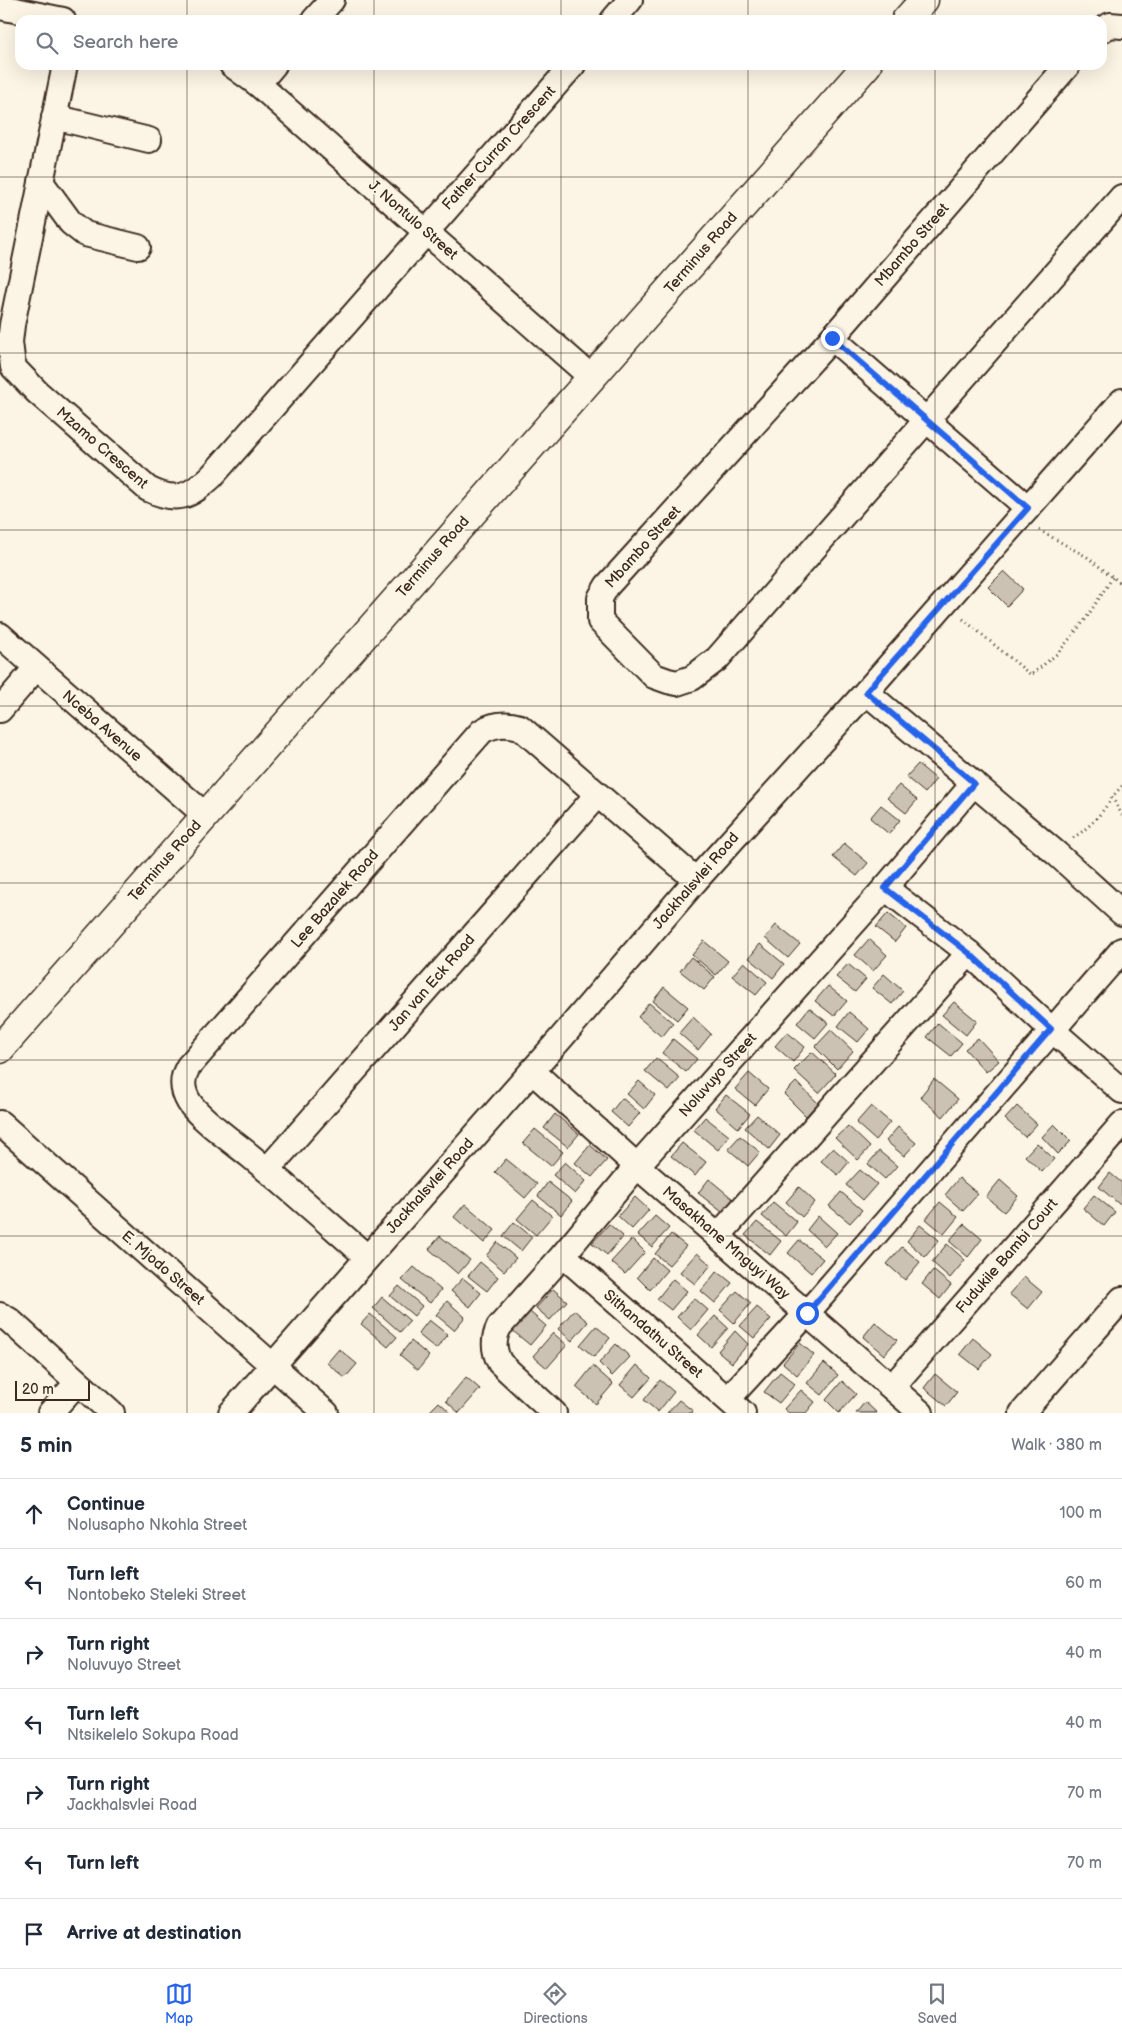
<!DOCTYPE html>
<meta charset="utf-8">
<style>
:root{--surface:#fff;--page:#f2f2f3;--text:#1f2937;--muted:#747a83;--line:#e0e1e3;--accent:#2563eb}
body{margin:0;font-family:"Balsamiq Sans",sans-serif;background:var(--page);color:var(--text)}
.scale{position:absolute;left:15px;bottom:12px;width:75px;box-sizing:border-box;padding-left:5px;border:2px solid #3b2a1e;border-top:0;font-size:14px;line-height:18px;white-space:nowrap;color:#3b2a1e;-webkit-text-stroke:4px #fcf5e5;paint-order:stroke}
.stop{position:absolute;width:15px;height:15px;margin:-11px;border:4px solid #2563eb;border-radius:50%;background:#fff}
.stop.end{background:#2563eb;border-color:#fff;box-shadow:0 1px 5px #0008}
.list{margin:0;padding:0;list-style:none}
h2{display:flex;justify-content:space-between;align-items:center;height:65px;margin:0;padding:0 20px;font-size:21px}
h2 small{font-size:16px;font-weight:400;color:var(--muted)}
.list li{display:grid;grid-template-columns:32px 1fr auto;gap:15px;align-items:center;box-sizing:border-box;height:70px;padding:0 20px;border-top:1px solid var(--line)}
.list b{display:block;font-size:19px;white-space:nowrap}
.list p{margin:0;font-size:16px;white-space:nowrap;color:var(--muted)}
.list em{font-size:16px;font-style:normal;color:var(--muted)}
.icon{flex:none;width:28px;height:28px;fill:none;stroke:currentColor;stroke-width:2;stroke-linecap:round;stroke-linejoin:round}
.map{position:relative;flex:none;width:1122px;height:1413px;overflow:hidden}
.search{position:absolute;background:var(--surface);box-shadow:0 5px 20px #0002;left:15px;right:15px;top:15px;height:55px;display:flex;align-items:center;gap:12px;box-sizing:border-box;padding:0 18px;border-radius:15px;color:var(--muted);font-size:19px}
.sheet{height:555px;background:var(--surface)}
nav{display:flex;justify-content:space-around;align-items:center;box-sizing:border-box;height:70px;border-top:1px solid var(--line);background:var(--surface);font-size:14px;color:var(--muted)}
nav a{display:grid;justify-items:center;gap:2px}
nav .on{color:var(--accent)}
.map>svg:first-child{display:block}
</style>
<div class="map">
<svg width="1122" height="1413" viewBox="0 0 1122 1413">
<rect width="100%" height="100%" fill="#fcf5e5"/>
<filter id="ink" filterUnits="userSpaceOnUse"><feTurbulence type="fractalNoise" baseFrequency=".02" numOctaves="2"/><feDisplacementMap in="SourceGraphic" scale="10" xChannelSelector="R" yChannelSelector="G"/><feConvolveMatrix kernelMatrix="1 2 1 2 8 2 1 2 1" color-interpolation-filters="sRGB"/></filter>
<g filter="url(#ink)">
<g fill="#ccc2b3" stroke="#3b2a1e">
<polygon points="1004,571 1023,589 1007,606 988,587"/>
<polygon points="918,764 936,779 925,793 906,777"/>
<polygon points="899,785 917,800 906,813 887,798"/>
<polygon points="881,805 900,820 889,834 870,818"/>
<polygon points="844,843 868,863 857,876 833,857"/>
<polygon points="888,913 906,928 895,942 876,927"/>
<polygon points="776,925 800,944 788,958 765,938"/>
<polygon points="869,939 887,955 873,971 855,955"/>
<polygon points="704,941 728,961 716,975 692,955"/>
<polygon points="760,944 784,964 773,978 749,958"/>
<polygon points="691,957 715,977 704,990 680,971"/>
<polygon points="744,962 767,982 756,995 732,976"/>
<polygon points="848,964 866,979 855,992 836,977"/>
<polygon points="884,974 903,991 892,1004 872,988"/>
<polygon points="828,986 847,1001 834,1016 815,1001"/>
<polygon points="664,987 688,1007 677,1020 653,1001"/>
<polygon points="954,1002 977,1021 966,1035 942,1015"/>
<polygon points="649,1003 673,1023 662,1037 638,1017"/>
<polygon points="809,1008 828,1023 815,1038 797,1023"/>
<polygon points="849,1012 869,1029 858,1042 838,1026"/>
<polygon points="693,1017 711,1034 698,1050 679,1033"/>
<polygon points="938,1023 962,1043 951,1056 927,1037"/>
<polygon points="831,1030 853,1051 837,1069 815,1047"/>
<polygon points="787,1032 805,1047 793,1062 775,1046"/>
<polygon points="978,1038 999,1061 986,1072 965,1049"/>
<polygon points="673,1039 697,1059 686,1072 662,1053"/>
<polygon points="812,1052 836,1074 819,1093 794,1070"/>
<polygon points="656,1058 680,1078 669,1091 645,1071"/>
<polygon points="749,1073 768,1089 755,1105 735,1089"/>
<polygon points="934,1079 958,1099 943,1117 920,1097"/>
<polygon points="639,1081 655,1095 644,1109 627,1094"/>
<polygon points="796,1082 818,1103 806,1116 784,1094"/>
<polygon points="726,1095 750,1114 738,1128 715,1108"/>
<polygon points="622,1098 640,1113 628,1127 611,1112"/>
<polygon points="871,1106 890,1122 875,1140 856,1123"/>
<polygon points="1017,1106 1037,1124 1025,1137 1005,1119"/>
<polygon points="555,1114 579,1134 568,1147 544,1128"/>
<polygon points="757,1115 780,1135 769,1149 745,1128"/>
<polygon points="705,1117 729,1136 718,1150 694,1130"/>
<polygon points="1054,1124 1071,1141 1058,1154 1042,1137"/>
<polygon points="848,1126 870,1147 858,1160 835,1138"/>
<polygon points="898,1127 916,1143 904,1156 886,1141"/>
<polygon points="535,1129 563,1152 551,1166 523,1143"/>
<polygon points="740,1136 760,1152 748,1166 728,1149"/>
<polygon points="682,1143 706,1162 695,1176 671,1156"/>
<polygon points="1037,1143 1054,1159 1042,1172 1025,1156"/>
<polygon points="590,1145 607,1160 592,1177 575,1163"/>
<polygon points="833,1148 849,1162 838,1175 821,1161"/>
<polygon points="879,1151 897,1166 885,1179 868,1164"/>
<polygon points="506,1159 537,1184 525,1198 495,1172"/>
<polygon points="565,1162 586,1181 575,1194 553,1175"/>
<polygon points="860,1170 877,1184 863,1200 846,1185"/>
<polygon points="1110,1173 1122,1183 1122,1201 1119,1204 1099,1187"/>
<polygon points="959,1178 978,1194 963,1211 945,1195"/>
<polygon points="709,1179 733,1199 722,1212 698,1193"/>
<polygon points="1000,1180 1018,1196 1004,1212 986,1197"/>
<polygon points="548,1182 572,1201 561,1215 538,1196"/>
<polygon points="799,1187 815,1202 802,1217 786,1202"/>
<polygon points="841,1192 862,1210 850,1223 829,1206"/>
<polygon points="1094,1195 1115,1212 1104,1226 1083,1208"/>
<polygon points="635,1197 649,1210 632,1229 618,1216"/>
<polygon points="533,1200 552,1216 536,1235 517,1219"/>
<polygon points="773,1202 797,1222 786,1236 762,1216"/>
<polygon points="940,1202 958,1217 944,1234 926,1219"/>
<polygon points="465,1204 495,1230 484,1243 454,1217"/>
<polygon points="655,1216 669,1228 652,1247 638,1235"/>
<polygon points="818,1216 837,1233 825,1246 807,1230"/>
<polygon points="514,1222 532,1237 521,1251 503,1236"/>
<polygon points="757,1222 781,1241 770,1255 745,1235"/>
<polygon points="609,1224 623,1236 607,1255 592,1243"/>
<polygon points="964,1224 982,1239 968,1257 949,1241"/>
<polygon points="920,1225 939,1240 925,1257 907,1241"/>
<polygon points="671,1234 686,1246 669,1265 655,1254"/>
<polygon points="440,1236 470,1260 458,1274 429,1249"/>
<polygon points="632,1239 645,1252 625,1274 611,1262"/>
<polygon points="799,1240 823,1259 811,1273 788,1253"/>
<polygon points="497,1242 516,1258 504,1271 486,1256"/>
<polygon points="947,1244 965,1260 950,1278 932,1262"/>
<polygon points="902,1247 920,1262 905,1280 887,1264"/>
<polygon points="697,1253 711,1265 695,1284 680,1272"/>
<polygon points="653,1258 667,1270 650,1290 637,1277"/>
<polygon points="480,1262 498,1277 487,1291 468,1276"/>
<polygon points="414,1267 441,1290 430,1303 402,1280"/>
<polygon points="933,1270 951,1285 940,1299 922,1284"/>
<polygon points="717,1271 732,1283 715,1303 701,1291"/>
<polygon points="1024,1277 1042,1292 1028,1309 1009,1294"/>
<polygon points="463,1278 481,1293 470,1307 451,1291"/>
<polygon points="673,1279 687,1291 671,1310 657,1299"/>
<polygon points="399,1286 422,1306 414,1316 390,1296"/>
<polygon points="553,1289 567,1301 550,1320 536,1308"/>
<polygon points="737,1291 751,1303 734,1323 720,1310"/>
<polygon points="382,1297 410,1321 400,1332 373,1308"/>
<polygon points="694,1298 708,1310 691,1330 677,1317"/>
<polygon points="447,1301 465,1317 454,1330 436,1315"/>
<polygon points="757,1307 771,1319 754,1338 740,1326"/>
<polygon points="574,1310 588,1322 572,1341 558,1329"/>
<polygon points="530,1312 546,1326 530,1345 513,1331"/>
<polygon points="370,1314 397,1337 388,1347 361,1324"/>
<polygon points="715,1316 728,1328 711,1347 698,1335"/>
<polygon points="429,1320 448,1335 436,1349 418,1334"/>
<polygon points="875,1322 897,1340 884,1355 863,1337"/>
<polygon points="596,1326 610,1338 594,1357 580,1345"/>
<polygon points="735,1331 748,1344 732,1363 718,1351"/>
<polygon points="553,1333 567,1345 547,1368 533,1356"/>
<polygon points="973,1338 992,1354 979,1369 960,1354"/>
<polygon points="411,1341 429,1356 418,1370 400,1355"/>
<polygon points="800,1343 814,1355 797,1375 783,1363"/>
<polygon points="616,1344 630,1357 612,1376 599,1363"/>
<polygon points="339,1349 357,1364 345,1378 327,1363"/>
<polygon points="824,1363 838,1375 822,1395 807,1383"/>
<polygon points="637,1365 651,1378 634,1397 620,1385"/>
<polygon points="593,1366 613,1384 596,1404 576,1387"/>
<polygon points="780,1372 795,1384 779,1403 764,1392"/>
<polygon points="935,1374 957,1392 946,1406 924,1388"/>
<polygon points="466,1377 480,1389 459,1413 446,1401"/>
<polygon points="660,1380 674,1392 658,1412 644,1400"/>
<polygon points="842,1381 856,1394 839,1413 826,1400"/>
<polygon points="801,1390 815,1402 806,1413 789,1413 784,1409"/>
<polygon points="679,1400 693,1411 692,1413 667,1413"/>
<polygon points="439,1402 451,1413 428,1413"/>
<polygon points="865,1402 877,1413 856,1413"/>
</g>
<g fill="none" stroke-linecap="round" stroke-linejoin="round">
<defs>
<g id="street">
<polyline points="0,7 63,20"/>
<polyline points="314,20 332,0"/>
<polyline points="613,20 630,0"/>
<polyline points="1102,30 1110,25 1122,26"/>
<path d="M65,65L12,325L10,342L13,367L37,392L148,489C177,503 189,497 211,477L573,65"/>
<polyline points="232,65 258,84 591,377"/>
<polyline points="1068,65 832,338 607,586 600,598 600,621 654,676 668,681 677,683 692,678 717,659 1122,197"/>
<polyline points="258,84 274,65"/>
<polyline points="54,117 149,140"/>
<polyline points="41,182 71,223 85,234 138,247"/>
<polyline points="832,338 1028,508"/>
<polyline points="0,635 205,815"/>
<polyline points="866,692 1057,854 1122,913"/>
<polyline points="0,710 36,668"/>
<polyline points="885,888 969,953 1051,1029 1122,1091"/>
<polyline points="532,1071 637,1166 921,1413"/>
<polyline points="0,1123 326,1413"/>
<polyline points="267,1170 597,795"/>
<polyline points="718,1236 969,953"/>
<polyline points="563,1255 743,1413"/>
<path d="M367,1257C328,1223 289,1188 249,1155C234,1143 198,1117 189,1102C182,1090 181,1079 188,1067L482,731C494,724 507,723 520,727L696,880"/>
<polyline points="0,1315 9,1320 112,1413"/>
<polyline points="892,1387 1122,1124"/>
<polyline points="728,1399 807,1313 1122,950"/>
<polyline points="50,1413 77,1383"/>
<polyline points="231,1413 562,1037 696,880 866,692 1122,401"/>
<path d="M554,1413L500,1363C493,1350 493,1339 499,1327L563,1255L637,1166L885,888L974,783"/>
<polyline points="1022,1413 1122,1299"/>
</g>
<g id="secondary">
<polyline points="906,20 924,0"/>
<polyline points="0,1049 867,65"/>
</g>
</defs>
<use href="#street" stroke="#3b2a1e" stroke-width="28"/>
<use href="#secondary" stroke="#3b2a1e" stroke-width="31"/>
<g stroke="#3b2a1e" stroke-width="3" stroke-dasharray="1 4" stroke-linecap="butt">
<polyline points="1039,530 1087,557 1122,584"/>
<polyline points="963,619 1031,675 1058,653 1085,620 1113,577"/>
<polyline points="1122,786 1112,797 1122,815"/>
<path d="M1073,838C1090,827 1102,814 1112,797"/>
</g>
<use href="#street" stroke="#fcf5e5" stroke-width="24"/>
<use href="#secondary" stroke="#fcf5e5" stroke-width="28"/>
</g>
</g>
<g fill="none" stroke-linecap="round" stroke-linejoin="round" filter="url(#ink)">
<polyline stroke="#2563eb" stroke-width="6" points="807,1313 1051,1029 969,953 885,888 974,783 866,692 1028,508 832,338"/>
</g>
<path fill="none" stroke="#3b2a1e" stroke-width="1" stroke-opacity="0.55" d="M187,0V20M374,0V20M561,0V20M748,0V20M935,0V20M187,65V1413M374,65V1413M561,65V1413M748,65V1413M935,65V1413M0,177H1122M0,353H1122M0,530H1122M0,706H1122M0,883H1122M0,1060H1122M0,1236H1122"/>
<g text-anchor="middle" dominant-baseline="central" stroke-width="4" stroke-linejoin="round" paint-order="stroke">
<g font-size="15" fill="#3b2a1e" stroke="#fcf5e5">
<text transform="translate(499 148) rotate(-48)">Father Curran Crescent</text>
<text transform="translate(413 220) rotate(41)">J. Nontulo Street</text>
<text transform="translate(912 245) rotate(-49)">Mbambo Street</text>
<text transform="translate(701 253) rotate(-49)">Terminus Road</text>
<text transform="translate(102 448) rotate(41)">Mzamo Crescent</text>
<text transform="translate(643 547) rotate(-48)">Mbambo Street</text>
<text transform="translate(433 557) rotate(-49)">Terminus Road</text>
<text transform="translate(102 726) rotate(41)">Nceba Avenue</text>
<text transform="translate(165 861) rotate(-49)">Terminus Road</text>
<text transform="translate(696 881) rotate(-49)">Jackhalsvlei Road</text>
<text transform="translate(335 899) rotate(-49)">Lee Bazalek Road</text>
<text transform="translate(432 983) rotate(-49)">Jan van Eck Road</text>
<text transform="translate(718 1075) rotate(-48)">Noluvuyo Street</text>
<text transform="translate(430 1186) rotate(-48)">Jackhalsvlei Road</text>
<text transform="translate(726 1243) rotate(41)">Masakhane Mnguyi Way</text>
<text transform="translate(1007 1256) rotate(-49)">Fudukile Bambi Court</text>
<text transform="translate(163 1268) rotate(41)">E. Mjodo Street</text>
<text transform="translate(653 1334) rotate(41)">Sithandathu Street</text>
</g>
</g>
</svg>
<div class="scale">20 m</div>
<div class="stop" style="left:807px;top:1313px"></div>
<div class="stop end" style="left:832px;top:338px"></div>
<div class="search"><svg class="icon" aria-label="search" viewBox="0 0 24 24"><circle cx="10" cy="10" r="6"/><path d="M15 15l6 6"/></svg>Search here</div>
</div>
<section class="sheet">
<h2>5 min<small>Walk · 380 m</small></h2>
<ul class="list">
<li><svg class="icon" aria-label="ahead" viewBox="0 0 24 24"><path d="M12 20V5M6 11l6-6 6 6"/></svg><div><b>Continue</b><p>Nolusapho Nkohla Street</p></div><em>100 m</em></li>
<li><svg class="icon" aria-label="left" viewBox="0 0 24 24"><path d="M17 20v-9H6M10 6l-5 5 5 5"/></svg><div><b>Turn left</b><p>Nontobeko Steleki Street</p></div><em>60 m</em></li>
<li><svg class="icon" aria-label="right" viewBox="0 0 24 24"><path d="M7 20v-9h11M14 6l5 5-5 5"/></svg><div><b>Turn right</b><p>Noluvuyo Street</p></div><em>40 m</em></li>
<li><svg class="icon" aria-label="left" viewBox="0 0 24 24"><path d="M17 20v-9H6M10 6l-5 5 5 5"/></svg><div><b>Turn left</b><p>Ntsikelelo Sokupa Road</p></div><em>40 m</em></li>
<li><svg class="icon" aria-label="right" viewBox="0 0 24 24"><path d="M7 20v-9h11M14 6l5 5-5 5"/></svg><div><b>Turn right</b><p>Jackhalsvlei Road</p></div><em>70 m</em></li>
<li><svg class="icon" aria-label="left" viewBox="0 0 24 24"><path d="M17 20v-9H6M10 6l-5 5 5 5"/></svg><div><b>Turn left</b></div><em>70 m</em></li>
<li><svg class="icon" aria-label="arrive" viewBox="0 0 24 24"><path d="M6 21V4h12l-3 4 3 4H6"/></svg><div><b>Arrive at destination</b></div></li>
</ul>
</section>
<nav>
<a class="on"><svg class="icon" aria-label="map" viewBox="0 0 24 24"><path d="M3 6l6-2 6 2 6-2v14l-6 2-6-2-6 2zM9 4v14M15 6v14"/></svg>Map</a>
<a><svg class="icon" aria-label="directions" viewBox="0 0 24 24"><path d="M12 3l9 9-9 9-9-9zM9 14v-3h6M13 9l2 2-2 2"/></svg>Directions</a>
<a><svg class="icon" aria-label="saved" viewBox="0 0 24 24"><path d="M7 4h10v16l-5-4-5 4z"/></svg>Saved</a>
</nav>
